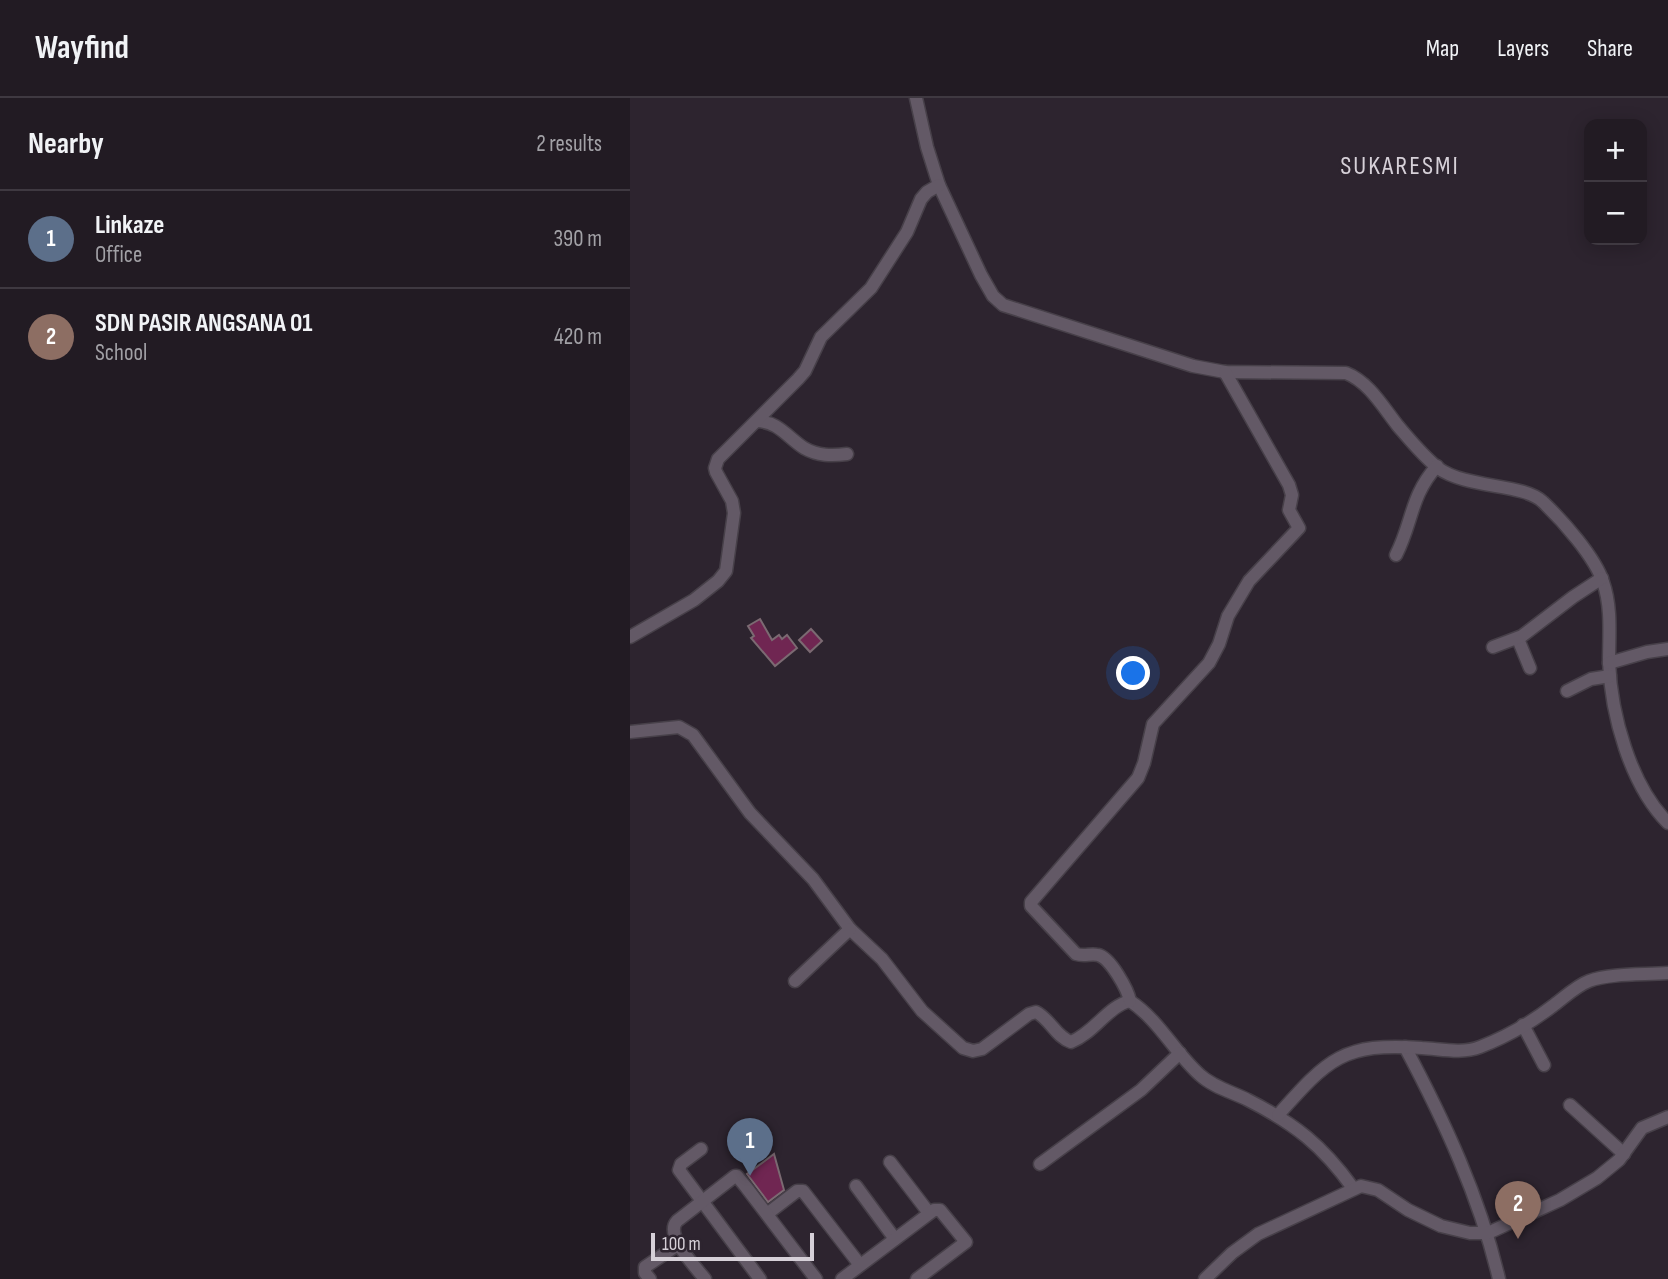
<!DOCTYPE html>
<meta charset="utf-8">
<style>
:root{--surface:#221b23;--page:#2a242b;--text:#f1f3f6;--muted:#a2a1a6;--line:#3f3941;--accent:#c9ba3a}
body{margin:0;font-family:"Sofia Sans Condensed",sans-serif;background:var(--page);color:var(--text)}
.controls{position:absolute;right:21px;top:21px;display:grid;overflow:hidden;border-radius:14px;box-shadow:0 4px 18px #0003}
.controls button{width:63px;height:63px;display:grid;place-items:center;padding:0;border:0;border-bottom:2px solid var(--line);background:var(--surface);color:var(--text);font:35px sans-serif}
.scale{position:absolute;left:21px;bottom:18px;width:163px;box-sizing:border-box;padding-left:7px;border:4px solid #d6d0d8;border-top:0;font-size:19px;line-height:24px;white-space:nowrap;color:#d6d0d8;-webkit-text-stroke:5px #2d242f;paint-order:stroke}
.you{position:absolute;left:504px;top:576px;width:24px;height:24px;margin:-18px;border:5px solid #fff;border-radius:50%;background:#1a73e8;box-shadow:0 0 0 10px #1a73e833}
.badge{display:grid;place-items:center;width:46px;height:46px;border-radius:50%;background:var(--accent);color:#fff;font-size:23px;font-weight:700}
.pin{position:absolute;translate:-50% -58px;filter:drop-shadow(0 2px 4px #0008)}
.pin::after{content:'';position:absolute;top:37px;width:24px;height:21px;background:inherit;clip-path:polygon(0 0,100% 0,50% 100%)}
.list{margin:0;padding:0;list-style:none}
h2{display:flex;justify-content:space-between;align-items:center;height:91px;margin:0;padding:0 28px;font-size:30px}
h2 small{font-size:23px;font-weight:400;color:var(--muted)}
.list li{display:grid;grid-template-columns:46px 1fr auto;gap:21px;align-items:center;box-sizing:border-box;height:98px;padding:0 28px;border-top:2px solid var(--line)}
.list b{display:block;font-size:26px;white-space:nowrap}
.list p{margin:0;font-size:23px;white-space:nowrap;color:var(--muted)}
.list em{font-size:23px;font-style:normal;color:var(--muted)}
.map{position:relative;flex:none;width:1038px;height:1181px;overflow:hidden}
header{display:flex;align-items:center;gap:42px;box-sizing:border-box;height:98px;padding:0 35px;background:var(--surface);border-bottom:2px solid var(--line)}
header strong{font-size:33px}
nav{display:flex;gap:38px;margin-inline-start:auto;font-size:24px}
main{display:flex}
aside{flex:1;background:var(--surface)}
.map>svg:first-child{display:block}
</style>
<header>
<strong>Wayfind</strong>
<nav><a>Map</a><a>Layers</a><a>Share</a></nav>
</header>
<main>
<aside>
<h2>Nearby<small>2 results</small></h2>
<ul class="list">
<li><span class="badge" style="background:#5c6f8a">1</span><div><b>Linkaze</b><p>Office</p></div><em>390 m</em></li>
<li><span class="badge" style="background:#8d6e63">2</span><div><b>SDN PASIR ANGSANA 01</b><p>School</p></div><em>420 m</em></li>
</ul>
</aside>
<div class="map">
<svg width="1038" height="1181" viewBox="0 0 1038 1181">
<rect width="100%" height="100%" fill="#2d242f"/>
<g fill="#702652" stroke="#7b6a72" stroke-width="2">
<polygon points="130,521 142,542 149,537 152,541 157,537 167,550 145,568 121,540 124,538 118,528"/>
<polygon points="181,531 192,543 180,554 169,542"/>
<polygon points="144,1056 154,1092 138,1104 117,1076"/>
</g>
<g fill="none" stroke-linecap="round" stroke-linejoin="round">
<defs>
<g id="minor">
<path d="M286,0L297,49L309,87L351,177L363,198L373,207L563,268L595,274L716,275C739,284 753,309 768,328C780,342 793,358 808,370C837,391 894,385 913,404C933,423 965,459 973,484C982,509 979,538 979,564C981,616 1000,687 1038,725"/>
<path d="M127,323C149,324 157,339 174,350C188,358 202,358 217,356"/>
<path d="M766,457C783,424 780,398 807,368"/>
<polyline points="0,539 64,502 88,483 96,473 104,415 102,403 86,374 85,370 88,361 168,281 175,273 191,239 241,190 277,134 291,101 297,94 309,87"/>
<polyline points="888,541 900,570"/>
<polyline points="863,549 892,538 943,499 972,480"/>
<polyline points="979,565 1017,554 1038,551"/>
<polyline points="937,593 961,581 980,578"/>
<path d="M0,634L49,629L63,637L120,715L183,781L220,831L252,861L292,913L333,950L343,953L352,951L399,916L406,914C420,921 426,939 441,944C464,935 478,908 500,903C529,922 545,955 570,977C583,989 602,994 618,1002C665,1026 692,1047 723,1090"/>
<polyline points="165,883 220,831"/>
<path d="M500,903C498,892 480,859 468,857C460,855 455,859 446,856L401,808V804L508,680L514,665L523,626L579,565L589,546L598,518L619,483L669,430L659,412L662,397L659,387L595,274"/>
<polyline points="893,927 914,967"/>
<path d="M775,949C814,1022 850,1100 869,1181"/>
<polyline points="940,1007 994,1056"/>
<path d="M648,1017C698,961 713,944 792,950C811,951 832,956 850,949C876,939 902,924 924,907C935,899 946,888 959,883C980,875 1015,877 1038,875"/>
<polyline points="71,1051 51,1066 49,1072 130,1181"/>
<polyline points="260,1064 299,1115"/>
<polyline points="410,1066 511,992 550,955"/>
<polyline points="226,1088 265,1141"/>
<polyline points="137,1116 167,1093 173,1093 230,1167"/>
<polyline points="20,1181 15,1175 15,1169 49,1146"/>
<path d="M75,1181C65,1168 34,1137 47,1123L105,1078H107L116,1089L186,1181"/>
<polyline points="212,1181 304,1112 310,1112 336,1144 287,1181"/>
<polyline points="575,1181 602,1155 628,1136 731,1088 748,1092 778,1112 811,1128 840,1135 858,1135 930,1102 967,1080 989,1062 1012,1030 1038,1019"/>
</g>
</defs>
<use href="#minor" stroke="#474049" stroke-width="15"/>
<use href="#minor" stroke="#635966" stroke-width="12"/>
</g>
<g text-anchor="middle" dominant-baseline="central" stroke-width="5" stroke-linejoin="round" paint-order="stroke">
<g font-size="26" letter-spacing="2" fill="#d6d0d8" stroke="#2d242f">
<text x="770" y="68">SUKARESMI</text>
</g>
</g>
</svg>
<div class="controls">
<button>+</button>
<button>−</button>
</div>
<div class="scale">100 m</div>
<div class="you"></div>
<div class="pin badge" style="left:120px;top:1078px;background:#5c6f8a">1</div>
<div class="pin badge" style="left:888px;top:1141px;background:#8d6e63">2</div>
</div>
</main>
